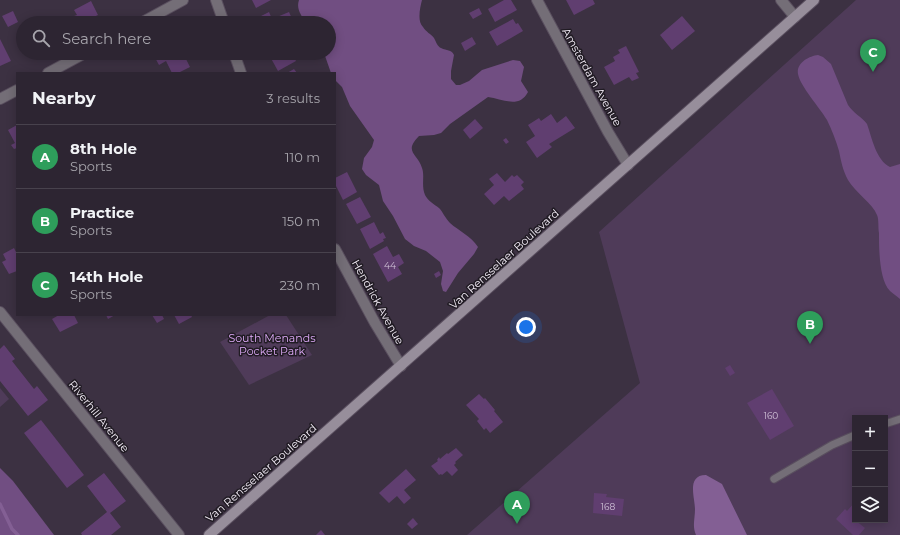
<!DOCTYPE html>
<meta charset="utf-8">
<style>
:root{--surface:#2d2532;--page:#39313e;--text:#f1f3f6;--muted:#a7a5ac;--line:#48424d;--accent:#db2777}
body{margin:0;font-family:Montserrat,sans-serif;background:var(--page);color:var(--text)}
.controls{position:absolute;right:12px;bottom:12px;display:grid;overflow:hidden;border-radius:0px;box-shadow:0 2px 10px #0003}
.controls button{width:36px;height:36px;display:grid;place-items:center;padding:0;border:0;border-bottom:1px solid var(--line);background:var(--surface);color:var(--text);font:20px sans-serif}
.you{position:absolute;left:526px;top:327px;width:14px;height:14px;margin:-10px;border:3px solid #fff;border-radius:50%;background:#1a73e8;box-shadow:0 0 0 6px #1a73e833}
.badge{display:grid;place-items:center;width:26px;height:26px;border-radius:50%;background:var(--accent);color:#fff;font-size:13px;font-weight:700}
.pin{position:absolute;translate:-50% -33px;filter:drop-shadow(0 1px 2px #0008)}
.pin::after{content:'';position:absolute;top:21px;width:14px;height:12px;background:inherit;clip-path:polygon(0 0,100% 0,50% 100%)}
.list{margin:0;padding:0;list-style:none}
h2{display:flex;justify-content:space-between;align-items:center;height:52px;margin:0;padding:0 16px;font-size:17px}
h2 small{font-size:13px;font-weight:400;color:var(--muted)}
.list li{display:grid;grid-template-columns:26px 1fr auto;gap:12px;align-items:center;box-sizing:border-box;height:64px;padding:0 16px;border-top:1px solid var(--line)}
.list b{display:block;font-size:15px;white-space:nowrap}
.list p{margin:0;font-size:13px;white-space:nowrap;color:var(--muted)}
.list em{font-size:13px;font-style:normal;color:var(--muted)}
.icon{flex:none;width:22px;height:22px;fill:none;stroke:currentColor;stroke-width:2;stroke-linecap:round;stroke-linejoin:round}
.map{position:relative;flex:none;width:900px;height:535px;overflow:hidden}
.search{position:absolute;background:var(--surface);box-shadow:0 2px 10px #0003;left:16px;top:16px;width:320px;height:44px;display:flex;align-items:center;gap:10px;box-sizing:border-box;padding:0 14px;border-radius:22px;color:var(--muted);font-size:15px}
.panel{position:absolute;background:var(--surface);box-shadow:0 2px 10px #0003;left:16px;top:72px;width:320px;height:244px;border-radius:0px}
.map>svg:first-child{display:block}
</style>
<div class="map">
<svg width="900" height="535" viewBox="0 0 900 535">
<rect width="100%" height="100%" fill="#3c3142"/>
<g fill="#4f3b59" fill-rule="evenodd">
<path d="M856,0H900V535H467L640,383L599,232ZM855,418H885V520H855Z"/>
<polygon points="270,315 286,315 312,355 249,385 220,342"/>
<polygon points="0,388 9,399 0,407"/>
</g>
<g fill="#714e82">
<path d="M299,0H422C420,8 417,21 423,27C426,32 431,34 434,38C436,42 438,47 441,48C447,51 451,49 454,55L451,71V79L456,85H460L469,81L482,70L513,60L520,61L524,67L521,81L528,92C519,109 503,99 488,97L450,124L441,133L434,135L419,136C403,152 418,154 422,168C425,176 421,185 425,195C428,201 434,204 439,208C443,212 445,218 450,223C459,231 471,236 478,247L474,254L458,273L446,292L443,291L441,284L443,271L440,262L426,251L414,246L405,239L393,216L383,201L379,185L366,175L362,169L364,158L372,147L374,140L350,106L342,87L335,80V73H331L324,53H329V23H306C301,15 296,9 299,0Z"/>
<path d="M818,55L823,57L831,64L848,105C853,113 862,117 867,124C872,138 876,160 890,167L900,164V299C897,296 893,294 890,291C879,280 879,248 879,233C878,228 879,219 877,215C873,204 855,192 848,180C843,171 841,161 839,151C836,141 832,130 827,120C820,108 800,86 798,74C796,63 809,56 818,55Z"/>
<polygon points="0,468 13,481 54,535 0,535"/>
</g>
<path fill="#835f94" d="M706,475L722,484L747,535H696C692,526 695,519 695,509C695,498 686,475 706,475Z"/>
<g fill="none" stroke-linecap="round" stroke-linejoin="round">
<polyline stroke="#835f94" stroke-width="3.5" points="0,504 12,529 18,535"/>
</g>
<g fill="#603e70">
<polygon points="252,0 271,0 256,8"/>
<polygon points="504,0 511,0 517,10 495,22 488,9"/>
<polygon points="566,0 593,0 595,4 574,15"/>
<polygon points="91,1 98,15 81,23 79,18 76,20 74,16 77,15 74,10"/>
<polygon points="479,8 482,14 473,19 469,13"/>
<polygon points="13,11 18,22 8,27 2,16"/>
<polygon points="269,12 272,19 289,12 294,23 257,23 255,19"/>
<polygon points="682,16 695,31 672,50 660,35"/>
<polygon points="513,19 516,24 518,23 523,31 497,46 489,32"/>
<polygon points="472,37 476,44 465,51 461,43"/>
<polygon points="0,39 11,61 0,66"/>
<polygon points="626,46 639,72 636,73 639,78 632,81 629,77 614,85 604,67 615,61 613,57 620,53 618,50"/>
<polygon points="155,53 183,53 190,67 178,73 172,73 166,61 159,65 153,54"/>
<polygon points="268,53 292,53 296,61 278,71"/>
<polygon points="294,69 297,73 287,73"/>
<polygon points="551,114 557,123 566,116 575,128 549,144 552,147 537,158 526,142 535,136 528,125 539,118 541,121"/>
<polygon points="475,119 483,128 470,139 463,130"/>
<polygon points="17,125 17,148 14,149 11,145 15,143 8,130"/>
<polygon points="506,138 509,142 506,144 503,140"/>
<polygon points="347,172 357,192 343,200 335,184 335,178"/>
<polygon points="497,173 505,182 512,175 514,177 517,175 524,182 521,185 524,189 509,201 504,196 494,205 484,194 494,185 489,179"/>
<polygon points="360,197 371,217 357,224 346,204"/>
<polygon points="374,222 380,234 383,232 386,238 383,239 384,241 370,249 360,229"/>
<polygon points="387,246 393,257 399,254 404,263 398,267 402,274 388,282 373,254"/>
<polygon points="14,248 17,254 17,271 9,274 2,262 6,260 3,254"/>
<polygon points="439,271 441,275 436,278 434,274"/>
<polygon points="59,315 74,315 78,323 60,332 52,319"/>
<polygon points="106,315 115,315 108,319"/>
<polygon points="152,315 162,315 164,319 157,323"/>
<polygon points="174,315 191,315 192,317 179,324"/>
<polygon points="4,345 15,359 12,361 34,389 37,386 48,400 28,416 0,381 0,349"/>
<polygon points="730,365 735,373 730,376 725,368"/>
<polygon points="772,389 794,426 770,440 747,403"/>
<polygon points="479,394 484,399 485,398 495,410 494,411 503,422 490,433 486,428 484,430 477,421 479,419 466,405"/>
<polygon points="41,420 84,475 67,488 24,433"/>
<polygon points="456,448 463,455 455,462 456,463 454,465 458,470 452,476 447,471 442,475 441,474 439,475 431,466 438,461 437,460 439,457 440,459 447,453 448,454"/>
<polygon points="406,469 416,480 404,490 411,498 404,504 397,496 389,503 379,493"/>
<polygon points="104,473 126,501 110,513 121,527 111,535 82,535 81,533 107,512 87,486"/>
<polygon points="594,493 607,494 606,497 624,499 622,516 593,513"/>
<polygon points="855,502 855,520 865,528 859,535 853,535 836,519 845,509 847,511"/>
<polygon points="413,518 418,524 412,529 407,524"/>
<polygon points="321,530 325,535 316,535"/>
</g>
<g fill="none" stroke-linecap="round" stroke-linejoin="round">
<defs>
<g id="service">
<polyline points="885,424 900,419"/>
<polyline points="774,479 832,445 855,435"/>
</g>
<g id="minor">
<polyline points="216,0 224,23"/>
<polyline points="537,0 608,132 628,165"/>
<polyline points="781,0 795,17"/>
<polyline points="141,23 183,0"/>
<polyline points="234,53 241,73"/>
<polyline points="48,73 85,53"/>
<polyline points="0,99 17,90"/>
<polyline points="335,249 375,323 401,366"/>
<polyline points="0,312 179,535"/>
</g>
<polyline id="secondary" points="209,535 814,0"/>
</defs>
<use href="#service" stroke="#5a4f5f" stroke-width="9"/>
<use href="#minor" stroke="#5a4f5f" stroke-width="12"/>
<use href="#secondary" stroke="#5a4f5f" stroke-width="12"/>
<use href="#service" stroke="#746e77" stroke-width="7"/>
<use href="#minor" stroke="#746e77" stroke-width="10"/>
<use href="#secondary" stroke="#978e9b" stroke-width="10"/>
</g>
<g text-anchor="middle" dominant-baseline="central" stroke-width="3" stroke-linejoin="round" paint-order="stroke">
<g font-size="9" fill="#d0c2d7">
<text x="390" y="265">44</text>
<text x="771" y="415">160</text>
<text x="608" y="506">168</text>
</g>
<g font-size="11" fill="#f5eef9" stroke="#201b23">
<text transform="translate(592 77) rotate(61)">Amsterdam Avenue</text>
<text transform="translate(504 259) rotate(-42)">Van Rensselaer Boulevard</text>
<text transform="translate(378 302) rotate(61)">Hendrick Avenue</text>
<text transform="translate(99 416) rotate(51)">Riverhill Avenue</text>
<text transform="translate(261 473) rotate(-41)">Van Rensselaer Boulevard</text>
</g>
<g font-size="11" fill="#e0acfa" stroke="#201b23">
<text x="272" y="338">South Menands<tspan x="272" dy="13">Pocket Park</tspan></text>
</g>
</g>
</svg>
<div class="controls">
<button>+</button>
<button>−</button>
<button><svg class="icon" aria-label="layers" viewBox="0 0 24 24"><path d="M12 4l9 5-9 5-9-5zM3 14l9 5 9-5"/></svg></button>
</div>
<div class="you"></div>
<div class="pin badge" style="left:517px;top:524px;background:#2e9e5b">A</div>
<div class="pin badge" style="left:810px;top:344px;background:#2e9e5b">B</div>
<div class="pin badge" style="left:873px;top:72px;background:#2e9e5b">C</div>
<div class="search"><svg class="icon" aria-label="search" viewBox="0 0 24 24"><circle cx="10" cy="10" r="6"/><path d="M15 15l6 6"/></svg>Search here</div>
<section class="panel">
<h2>Nearby<small>3 results</small></h2>
<ul class="list">
<li><span class="badge" style="background:#2e9e5b">A</span><div><b>8th Hole</b><p>Sports</p></div><em>110 m</em></li>
<li><span class="badge" style="background:#2e9e5b">B</span><div><b>Practice</b><p>Sports</p></div><em>150 m</em></li>
<li><span class="badge" style="background:#2e9e5b">C</span><div><b>14th Hole</b><p>Sports</p></div><em>230 m</em></li>
</ul>
</section>
</div>
